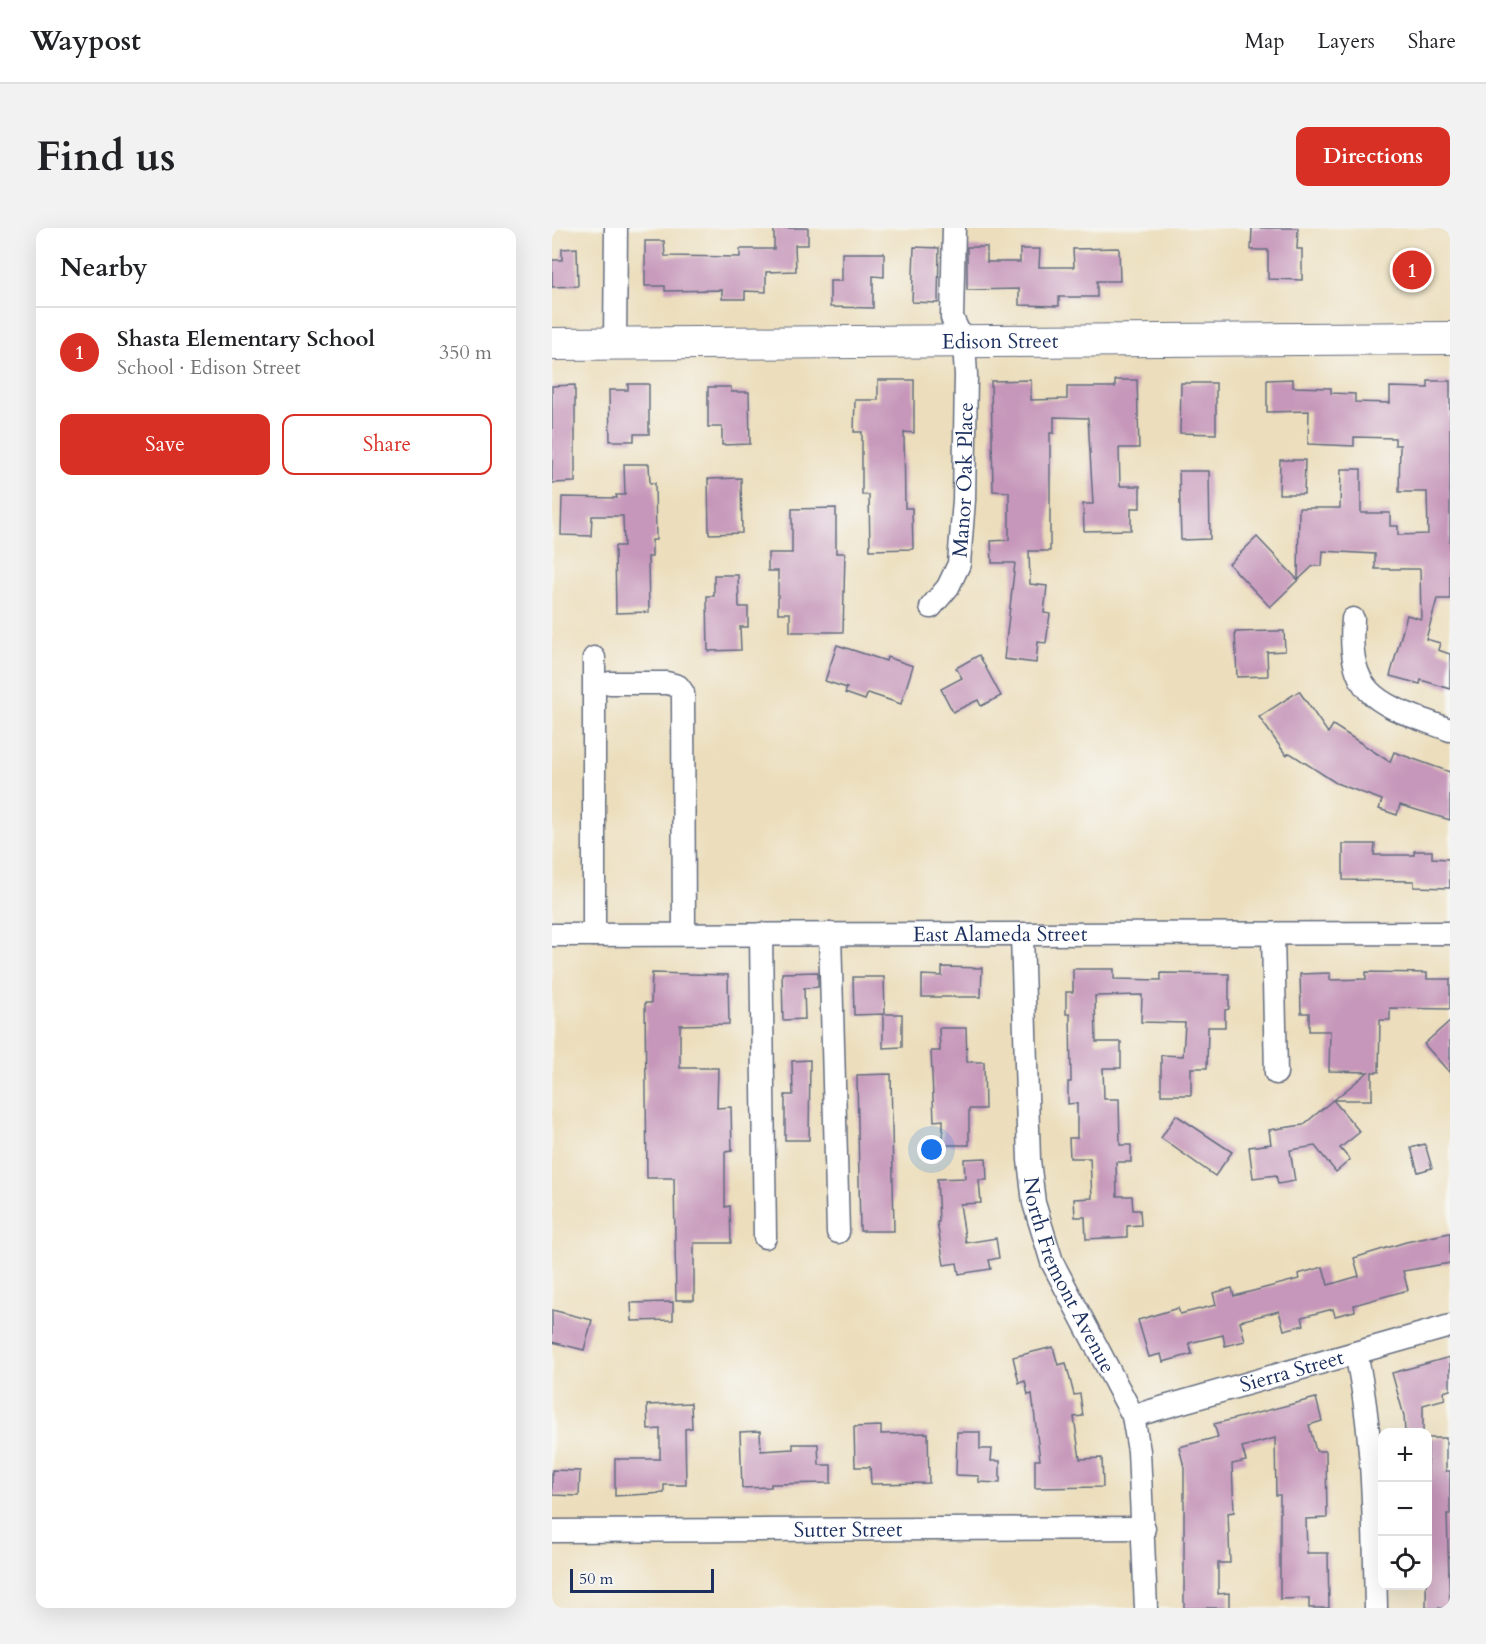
<!DOCTYPE html>
<meta charset="utf-8">
<style>
:root{--surface:#fff;--page:#f2f2f2;--text:#202124;--muted:#757577;--line:#e0e0e0;--accent:#d93025}
body{margin:0;font-family:Cardo,serif;background:var(--page);color:var(--text)}
.controls{position:absolute;right:18px;bottom:18px;display:grid;overflow:hidden;border-radius:12px;box-shadow:0 6px 24px #0002}
.controls button{width:54px;height:54px;display:grid;place-items:center;padding:0;border:0;border-bottom:2px solid var(--line);background:var(--surface);color:var(--text);font:30px sans-serif}
.scale{position:absolute;left:18px;bottom:15px;width:144px;box-sizing:border-box;padding-left:6px;border:3px solid #1b2f5e;border-top:0;font-size:16px;line-height:21px;white-space:nowrap;color:#1b2f5e;-webkit-text-stroke:4px #f6f6f2;paint-order:stroke}
.you{position:absolute;left:380px;top:922px;width:21px;height:21px;margin:-15px;border:4px solid #fff;border-radius:50%;background:#1a73e8;box-shadow:0 0 0 9px #1a73e833}
.badge{display:grid;place-items:center;width:39px;height:39px;border-radius:50%;background:var(--accent);color:#fff;font-size:20px;font-weight:700}
.pin{position:absolute;translate:-50% -50%;border:3px solid #fff;box-shadow:0 2px 6px #0006}
.list{margin:0;padding:0;list-style:none}
h2{display:flex;justify-content:space-between;align-items:center;height:78px;margin:0;padding:0 24px;font-size:26px}
h2 small{font-size:20px;font-weight:400;color:var(--muted)}
.list li{display:grid;grid-template-columns:39px 1fr auto;gap:18px;align-items:center;box-sizing:border-box;height:90px;padding:0 24px;border-top:2px solid var(--line)}
.list b{display:block;font-size:22px;white-space:nowrap}
.list p{margin:0;font-size:20px;white-space:nowrap;color:var(--muted)}
.list em{font-size:20px;font-style:normal;color:var(--muted)}
.actions{display:flex;gap:12px;padding:18px 24px}
.actions a{flex:1;padding:14px 0;border:2px solid var(--accent);border-radius:12px;text-align:center;font-size:21px;color:var(--accent)}
.actions .main{background:var(--accent);color:#fff}
.icon{flex:none;width:33px;height:33px;fill:none;stroke:currentColor;stroke-width:2;stroke-linecap:round;stroke-linejoin:round}
.map{position:relative;flex:none;width:898px;height:1380px;overflow:hidden;border-radius:12px}
header{display:flex;align-items:center;gap:36px;box-sizing:border-box;height:84px;padding:0 30px;background:var(--surface);border-bottom:2px solid var(--line)}
header strong{font-size:28px}
nav{display:flex;gap:33px;margin-inline-start:auto;font-size:21px}
.intro{display:flex;align-items:center;justify-content:space-between;box-sizing:border-box;height:144px;padding:0 36px}
h1{margin:0;font-size:42px}
.button{padding:15px 27px;border-radius:12px;background:var(--accent);color:#fff;font-size:21px;font-weight:700}
main{display:flex;gap:36px;padding:0 36px}
aside{flex:1;background:var(--surface);border-radius:12px;box-shadow:0 6px 24px #0002}
.map>svg:first-child{display:block}
</style>
<header>
<strong>Waypost</strong>
<nav><a>Map</a><a>Layers</a><a>Share</a></nav>
</header>
<div class="intro"><h1>Find us</h1><a class="button">Directions</a></div>
<main>
<aside>
<h2>Nearby<small></small></h2>
<ul class="list">
<li><span class="badge">1</span><div><b>Shasta Elementary School</b><p>School · Edison Street</p></div><em>350 m</em></li>
</ul>
<div class="actions"><a class="main">Save</a><a>Share</a></div>
</aside>
<div class="map">
<svg width="898" height="1380" viewBox="0 0 898 1380">
<rect width="100%" height="100%" fill="#f6f6f2"/>
<filter id="ink" filterUnits="userSpaceOnUse"><feTurbulence type="fractalNoise" baseFrequency=".0167" numOctaves="2"/><feDisplacementMap in="SourceGraphic" scale="12" xChannelSelector="R" yChannelSelector="G"/><feConvolveMatrix kernelMatrix="1 2 1 2 8 2 1 2 1" color-interpolation-filters="sRGB"/></filter>
<filter id="wash" filterUnits="userSpaceOnUse"><feTurbulence type="fractalNoise" baseFrequency=".008" numOctaves="4" result="noise"/><feDisplacementMap in="SourceGraphic" scale="24" xChannelSelector="R" yChannelSelector="G"/><feGaussianBlur stdDeviation="1.35" result="paint"/><feColorMatrix in="noise" values="0 0 0 0 0 0 0 0 0 0 0 0 0 0 0 0 0 1.4 0 .05"/><feComposite in="paint" operator="in"/></filter>
<g filter="url(#wash)">
<rect width="100%" height="100%" fill="#ecdebc"/>
<g id="blocks">
<g fill="#c697ba">
<polygon points="222,0 256,0 256,17 243,17 244,43 214,44 214,64 193,63 193,71 170,71 170,62 113,63 113,58 93,58 93,13 112,13 113,28 188,29 188,21 222,21"/>
<polygon points="700,0 746,0 745,21 750,21 750,52 716,51 716,22 699,22"/>
<polygon points="362,19 387,20 386,75 360,74"/>
<polygon points="415,19 435,19 435,34 468,34 468,21 488,21 487,39 522,39 521,21 567,20 568,53 545,53 545,69 507,69 507,78 467,77 467,61 415,62"/>
<polygon points="25,20 26,58 0,59 0,32 10,32 10,21"/>
<polygon points="290,25 332,25 332,49 321,48 321,80 278,79 278,53 290,53"/>
<polygon points="741,151 741,159 779,160 779,165 803,166 803,174 838,175 838,159 876,160 876,153 898,153 898,371 885,371 874,411 888,415 886,422 898,426 898,461 869,452 868,456 838,448 855,387 869,391 868,341 823,341 823,326 771,323 770,338 761,338 746,352 747,280 788,280 789,241 809,241 809,285 838,285 838,298 846,298 846,307 876,306 875,264 847,264 848,217 843,217 843,210 802,209 802,218 756,216 757,183 715,184 715,152"/>
<polygon points="326,152 362,152 362,205 352,204 353,280 360,280 361,321 318,322 317,267 310,267 310,204 302,204 303,172 326,172"/>
<polygon points="479,152 479,172 515,171 515,159 563,159 563,152 585,152 587,220 567,220 568,258 588,258 588,280 579,280 579,302 532,303 531,276 541,276 536,190 502,189 502,205 498,205 498,323 477,323 478,356 495,358 492,385 498,386 494,415 486,414 484,435 452,431 463,335 440,335 439,313 457,312 457,264 441,263 439,153"/>
<polygon points="629,155 664,155 664,206 628,205"/>
<polygon points="76,156 97,156 97,206 82,206 82,213 58,213 57,162 76,162"/>
<polygon points="23,157 23,254 0,255 0,158"/>
<polygon points="156,159 179,159 179,164 197,164 198,216 170,217 170,199 156,199"/>
<polygon points="728,232 753,232 752,266 727,266"/>
<polygon points="72,236 97,236 98,255 103,255 104,312 100,312 100,329 96,329 97,384 64,385 63,318 72,318 71,288 40,288 39,308 9,307 10,269 65,270 64,267 73,267"/>
<polygon points="627,243 657,243 658,311 629,312"/>
<polygon points="189,250 190,305 157,306 156,251"/>
<polygon points="284,280 284,325 293,325 291,404 238,404 238,385 226,385 226,343 216,343 216,325 240,325 240,281"/>
<polygon points="705,309 746,352 718,379 677,336"/>
<polygon points="162,347 186,347 187,379 196,379 196,399 188,399 189,422 156,423 155,368 162,368"/>
<polygon points="723,403 732,403 733,423 715,424 716,448 685,449 683,404"/>
<polygon points="285,417 334,433 335,429 361,438 349,476 316,465 313,472 293,465 295,460 273,453"/>
<polygon points="427,427 449,468 429,478 426,472 401,484 389,461 410,450 404,440"/>
<polygon points="747,463 776,505 781,497 838,534 842,524 898,544 898,592 848,577 845,587 827,581 830,572 784,555 738,525 734,527 707,489"/>
<polygon points="791,616 823,616 822,627 862,627 862,623 880,623 880,630 897,631 898,660 862,659 862,653 791,652"/>
<polygon points="390,739 430,740 429,769 370,769 370,747 390,748"/>
<polygon points="521,741 562,741 562,751 609,752 609,745 677,746 677,781 673,782 673,799 656,799 655,840 639,840 639,867 609,867 609,827 631,828 633,795 589,794 590,767 543,768 544,814 569,814 569,840 551,840 552,871 567,871 568,917 579,917 579,934 564,934 565,968 580,968 581,982 588,982 589,997 575,998 575,1009 534,1011 533,989 523,989 522,971 540,970 538,930 518,930 517,910 525,910 525,875 516,876 516,854 519,854 518,786 514,786 514,764 521,764"/>
<polygon points="266,744 266,759 252,760 253,791 231,792 230,745"/>
<polygon points="814,744 875,745 875,751 898,751 898,781 838,780 838,792 828,792 827,844 820,844 820,872 782,872 816,844 777,843 778,803 757,803 757,785 749,785 748,746 778,745 778,752 814,751"/>
<polygon points="100,745 176,747 177,796 128,797 128,840 166,840 165,880 179,879 180,923 173,924 173,979 178,978 179,1015 142,1015 142,1072 124,1072 122,950 95,950 93,775 99,775"/>
<polygon points="301,749 332,749 333,786 350,786 350,819 331,820 331,786 302,787"/>
<polygon points="898,793 898,845 872,816"/>
<polygon points="387,800 414,800 415,834 432,834 433,881 417,881 417,917 391,917 391,892 382,893 379,823 388,823"/>
<polygon points="258,832 257,912 233,912 233,867 241,867 240,833"/>
<polygon points="339,846 342,1003 308,1003 305,847"/>
<polygon points="781,872 808,904 788,920 798,932 784,944 763,918 738,922 743,953 726,956 724,947 701,950 697,919 719,916 717,902 751,897"/>
<polygon points="624,887 680,924 663,948 609,910"/>
<polygon points="873,916 880,940 866,944 859,920"/>
<polygon points="434,930 435,952 427,952 429,975 408,976 414,1015 444,1010 447,1030 437,1032 439,1041 407,1046 405,1035 392,1037 385,994 387,994 385,951 413,950 412,931"/>
<polygon points="898,1005 898,1035 851,1043 856,1062 802,1077 803,1083 783,1088 781,1081 750,1089 752,1097 732,1102 727,1083 688,1093 693,1113 673,1118 671,1107 637,1115 640,1126 611,1134 609,1126 597,1129 586,1092 626,1080 628,1086 664,1077 661,1065 680,1060 682,1068 747,1051 746,1046 771,1039 776,1057 807,1048 802,1030 854,1014"/>
<polygon points="121,1074 121,1092 80,1093 79,1075"/>
<polygon points="0,1082 40,1092 32,1122 0,1114"/>
<polygon points="501,1119 506,1137 514,1135 522,1167 528,1166 531,1188 522,1189 528,1231 550,1230 551,1259 483,1260 483,1232 488,1232 480,1166 476,1167 473,1153 467,1155 461,1129"/>
<polygon points="898,1129 898,1162 891,1164 893,1171 871,1177 871,1204 853,1204 852,1188 840,1145"/>
<polygon points="764,1170 770,1193 757,1197 764,1223 774,1223 775,1290 754,1291 755,1325 776,1325 777,1380 757,1380 757,1370 728,1371 728,1267 724,1267 723,1210 690,1219 694,1233 680,1236 682,1284 676,1285 678,1335 666,1335 666,1366 677,1365 677,1380 632,1380 632,1239 627,1219 666,1209 662,1196"/>
<polygon points="139,1175 140,1200 133,1201 134,1257 112,1257 112,1265 63,1268 63,1231 108,1231 108,1201 96,1202 95,1177"/>
<polygon points="329,1198 329,1206 376,1205 377,1255 319,1256 318,1239 303,1239 302,1199"/>
<polygon points="208,1203 209,1223 241,1221 241,1216 266,1216 267,1237 279,1237 279,1255 219,1256 219,1259 190,1260 188,1204"/>
<polygon points="405,1204 428,1204 428,1221 440,1221 439,1233 448,1233 448,1255 427,1254 427,1248 404,1247"/>
<polygon points="876,1210 894,1210 894,1243 898,1243 898,1286 895,1286 898,1380 874,1380"/>
<polygon points="0,1242 28,1243 27,1268 0,1267"/>
</g>
</g>
</g>
<g filter="url(#ink)">
<use href="#blocks" fill-opacity="0" stroke="#646c7f" stroke-width="1.5"/>
<g fill="none" stroke-linecap="round" stroke-linejoin="round">
<defs>
<g id="street">
<polyline points="63,115 64,0"/>
<path id="s1" d="M379,379L396,359L407,336L412,272L414,147L412,115L400,90L402,0"/>
<path d="M801,391C794,474 833,477 898,502"/>
<polyline points="42,430 42,707"/>
<polyline points="58,455 115,455 126,458 131,465 132,706"/>
<polyline points="209,706 213,1009"/>
<polyline points="278,706 286,1004"/>
<polyline points="721,706 724,845"/>
<path id="s2" d="M0,707L898,705"/>
<path id="s3" d="M470,707L477,932L482,975L500,1034L581,1188L587,1223L594,1380"/>
<path d="M804,1125C822,1209 822,1295 824,1380"/>
<path id="s4" d="M581,1188L898,1098"/>
<path id="s5" d="M0,1303L592,1300"/>
</g>
<g id="secondary">
<path id="s6" d="M0,116L898,110"/>
</g>
</defs>
<use href="#street" stroke="#646c7f" stroke-width="25"/>
<use href="#secondary" stroke="#646c7f" stroke-width="34"/>
<use href="#street" stroke="#fff" stroke-width="22"/>
<use href="#secondary" stroke="#fff" stroke-width="32"/>
</g>
</g>
<g text-anchor="middle" dominant-baseline="central" stroke-width="5" stroke-linejoin="round" paint-order="stroke">
<g font-size="21" fill="#1b2f5e" stroke="#f6f6f2">
<text stroke="none"><textPath href="#s6" startOffset="448">Edison Street</textPath></text>
<text stroke="none"><textPath href="#s1" startOffset="136">Manor Oak Place</textPath></text>
<text stroke="none"><textPath href="#s2" startOffset="448">East Alameda Street</textPath></text>
<text stroke="none"><textPath href="#s3" startOffset="348">North Fremont Avenue</textPath></text>
<text stroke="none"><textPath href="#s4" startOffset="165">Sierra Street</textPath></text>
<text stroke="none"><textPath href="#s5" startOffset="296">Sutter Street</textPath></text>
</g>
</g>
</svg>
<div class="controls">
<button>+</button>
<button>−</button>
<button><svg class="icon" aria-label="locate" viewBox="0 0 24 24"><circle cx="12" cy="12" r="6"/><path d="M12 2v4M12 18v4M2 12h4M18 12h4"/></svg></button>
</div>
<div class="scale">50 m</div>
<div class="you"></div>
<div class="pin badge" style="left:860px;top:42px">1</div>
</div>
</main>
